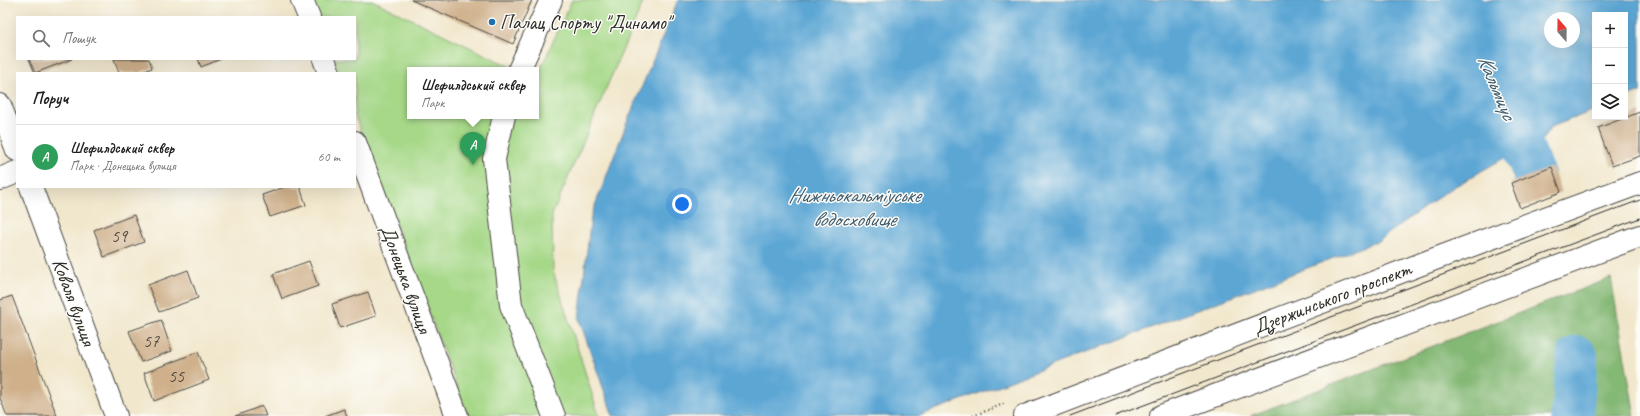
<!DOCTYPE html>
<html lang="uk">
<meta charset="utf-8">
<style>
:root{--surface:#fff;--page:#f6f6f6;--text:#222;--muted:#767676;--line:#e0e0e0;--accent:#1f6fb2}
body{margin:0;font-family:Caveat,sans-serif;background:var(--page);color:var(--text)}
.controls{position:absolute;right:12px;top:12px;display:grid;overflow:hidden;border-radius:0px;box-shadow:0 4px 16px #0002}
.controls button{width:36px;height:36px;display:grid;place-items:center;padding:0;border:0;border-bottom:1px solid var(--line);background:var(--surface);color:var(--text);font:20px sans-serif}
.compass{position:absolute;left:1544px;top:12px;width:36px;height:36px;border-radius:50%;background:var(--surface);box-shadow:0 4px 16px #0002;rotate:340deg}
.you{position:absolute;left:682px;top:204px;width:14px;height:14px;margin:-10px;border:3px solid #fff;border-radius:50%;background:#1a73e8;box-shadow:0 0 0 6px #1a73e833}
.badge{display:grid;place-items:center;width:26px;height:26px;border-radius:50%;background:var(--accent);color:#fff;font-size:13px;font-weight:700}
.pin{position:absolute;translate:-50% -33px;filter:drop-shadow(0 1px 2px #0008)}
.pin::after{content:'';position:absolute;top:21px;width:14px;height:12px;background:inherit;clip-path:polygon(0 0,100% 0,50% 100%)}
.popup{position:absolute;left:407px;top:67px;width:132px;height:52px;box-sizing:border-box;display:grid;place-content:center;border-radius:0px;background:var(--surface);filter:drop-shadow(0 1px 3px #0005);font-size:13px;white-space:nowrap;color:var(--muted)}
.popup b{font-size:15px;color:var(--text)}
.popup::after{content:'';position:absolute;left:50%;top:100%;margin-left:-8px;border:8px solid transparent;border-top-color:var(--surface)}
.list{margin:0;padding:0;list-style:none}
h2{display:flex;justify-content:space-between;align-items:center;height:52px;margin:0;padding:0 16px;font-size:17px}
h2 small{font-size:13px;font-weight:400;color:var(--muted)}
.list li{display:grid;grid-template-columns:26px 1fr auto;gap:12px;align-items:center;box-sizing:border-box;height:64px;padding:0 16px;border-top:1px solid var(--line)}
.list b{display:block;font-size:15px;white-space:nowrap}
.list p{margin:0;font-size:13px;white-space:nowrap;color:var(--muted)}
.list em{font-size:13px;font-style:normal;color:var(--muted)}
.icon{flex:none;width:22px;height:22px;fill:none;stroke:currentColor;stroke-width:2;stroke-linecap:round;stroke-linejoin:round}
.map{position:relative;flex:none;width:1640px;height:416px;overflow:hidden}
.search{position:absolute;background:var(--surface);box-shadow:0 4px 16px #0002;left:16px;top:16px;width:340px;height:44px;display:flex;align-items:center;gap:10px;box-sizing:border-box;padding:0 14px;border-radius:0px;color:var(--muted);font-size:15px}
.panel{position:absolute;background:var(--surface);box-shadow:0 4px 16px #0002;left:16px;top:72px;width:340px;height:116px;border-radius:0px}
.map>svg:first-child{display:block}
</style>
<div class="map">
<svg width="1640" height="416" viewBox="0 0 1640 416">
<rect width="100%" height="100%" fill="#fdfcf7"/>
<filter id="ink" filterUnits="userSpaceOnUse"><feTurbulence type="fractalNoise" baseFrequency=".025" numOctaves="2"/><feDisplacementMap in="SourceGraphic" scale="8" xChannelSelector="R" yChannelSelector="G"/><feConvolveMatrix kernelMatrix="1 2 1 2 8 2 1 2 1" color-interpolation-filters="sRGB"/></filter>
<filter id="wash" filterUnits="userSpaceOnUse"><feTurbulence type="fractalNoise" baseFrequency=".012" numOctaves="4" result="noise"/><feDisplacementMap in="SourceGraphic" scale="16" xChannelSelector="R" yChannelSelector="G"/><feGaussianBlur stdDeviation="0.9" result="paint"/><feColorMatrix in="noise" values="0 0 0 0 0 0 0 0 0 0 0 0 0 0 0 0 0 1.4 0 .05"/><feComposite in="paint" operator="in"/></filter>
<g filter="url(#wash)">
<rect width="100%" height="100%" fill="#f1e7cc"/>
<polygon fill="#a6d888" stroke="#68825a" points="311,0 372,0 517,70 410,70 410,116 536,116 536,79 572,0 644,0 552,215 553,271 599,416 468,416 355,116 355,73 339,73 334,59 355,59 355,17 318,17"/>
<polygon fill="#84b874" stroke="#587250" points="1611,278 1635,416 1250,416"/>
<path fill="#5ca6d4" stroke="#446880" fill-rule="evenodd" d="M678,0H1640V92L1625,98V15H1595V110L1551,127L1529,160L1504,158L1447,191L1378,241L919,416H613L579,319L591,216L628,120ZM1550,18H1574V42H1550Z"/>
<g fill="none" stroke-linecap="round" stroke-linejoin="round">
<g stroke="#5ca6d4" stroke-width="42">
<polyline points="1461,0 1534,174"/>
<polyline points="1572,416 1577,357"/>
</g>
</g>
<g id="blocks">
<g fill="#cfb08b">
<polygon points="411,0 532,0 513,44"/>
<polygon points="29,59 72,59 35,73"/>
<polygon points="114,59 149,59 152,68 139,73 119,73"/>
<polygon points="198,59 221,59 201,67"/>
<polygon points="1640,112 1640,156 1612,166 1598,128"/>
<polygon points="1552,167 1561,192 1520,208 1511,183"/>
<polygon points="285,187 300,187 306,205 270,217 262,195"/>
<polygon points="134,215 144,242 104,257 94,230"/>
<polygon points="309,261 318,286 282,299 273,274"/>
<polygon points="188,270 198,298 159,312 148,285"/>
<polygon points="368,292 376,316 340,328 332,304"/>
<polygon points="12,296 57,416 7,416 0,398 0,300"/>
<polygon points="161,320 172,351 141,362 129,331"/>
<polygon points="198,352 209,380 154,401 144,373"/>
<polygon points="262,406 266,416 235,416"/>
<polygon points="344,409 347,416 325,416"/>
</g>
</g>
</g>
<g filter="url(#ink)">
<use href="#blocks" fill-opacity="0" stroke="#494743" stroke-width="1"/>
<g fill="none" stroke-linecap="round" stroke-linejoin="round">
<defs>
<g id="minor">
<polyline points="302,0 309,17"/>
<polyline points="324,59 329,73"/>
<polyline points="519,70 551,0"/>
<polyline points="0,105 17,150"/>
<polyline points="504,116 494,159 511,305 554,416"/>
<polyline points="355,142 457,416"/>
<polyline points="0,179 17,172"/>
<polyline points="31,187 116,416"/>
<polyline points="1025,416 1432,260 1640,183"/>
<polyline points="1161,416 1640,236"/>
</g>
</defs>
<use href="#minor" stroke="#494743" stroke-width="24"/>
<polyline stroke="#494743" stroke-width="2.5" stroke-dasharray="1 3" stroke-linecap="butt" points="973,416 1006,403"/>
<use href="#minor" stroke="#fff" stroke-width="22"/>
<g stroke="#2b2b2b" stroke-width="1">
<polyline points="1070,416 1640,200"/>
<polyline points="1115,416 1640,218"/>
</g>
</g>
</g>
<circle fill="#1f6fb2" stroke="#fdfcf7" stroke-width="1.5" cx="492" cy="22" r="4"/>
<g text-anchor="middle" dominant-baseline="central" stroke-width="3" stroke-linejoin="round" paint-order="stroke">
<g font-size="18" fill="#544c43">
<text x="119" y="236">59</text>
<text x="151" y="341">57</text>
<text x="176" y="376">55</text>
</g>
<g font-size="20" fill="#2b2b2b" stroke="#fdfcf7" text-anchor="start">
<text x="500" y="22">Палац Спорту "Динамо"</text>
</g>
<g font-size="20" fill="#2b2b2b" stroke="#fdfcf7">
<text transform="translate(406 279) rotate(70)">Донецька вулиця</text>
<text transform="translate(1332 298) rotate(-21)">Дзержинського проспект</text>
<text transform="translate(74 302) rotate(70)">Коваля вулиця</text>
</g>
<g font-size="21" font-style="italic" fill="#3f5c6f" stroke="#fdfcf7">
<text transform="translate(1497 87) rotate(67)">Кальмиус</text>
<text x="854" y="195">Нижньокальміуське<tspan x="854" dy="24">водосховище</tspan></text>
</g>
</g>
</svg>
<div class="controls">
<button>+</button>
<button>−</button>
<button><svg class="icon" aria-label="layers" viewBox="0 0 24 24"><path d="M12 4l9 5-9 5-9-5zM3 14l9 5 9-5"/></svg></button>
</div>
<svg class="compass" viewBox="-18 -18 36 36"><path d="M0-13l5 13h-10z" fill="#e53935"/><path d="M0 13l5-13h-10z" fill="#767676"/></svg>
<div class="you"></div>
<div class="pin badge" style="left:473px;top:165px;background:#2e9e5b">A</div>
<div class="popup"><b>Шефилдський сквер</b>Парк</div>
<div class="search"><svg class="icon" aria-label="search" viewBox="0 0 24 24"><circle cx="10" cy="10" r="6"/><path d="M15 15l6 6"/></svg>Пошук</div>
<section class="panel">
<h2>Поруч<small></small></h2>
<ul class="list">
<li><span class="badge" style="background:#2e9e5b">A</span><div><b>Шефилдський сквер</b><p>Парк · Донецька вулиця</p></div><em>60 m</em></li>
</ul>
</section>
</div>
